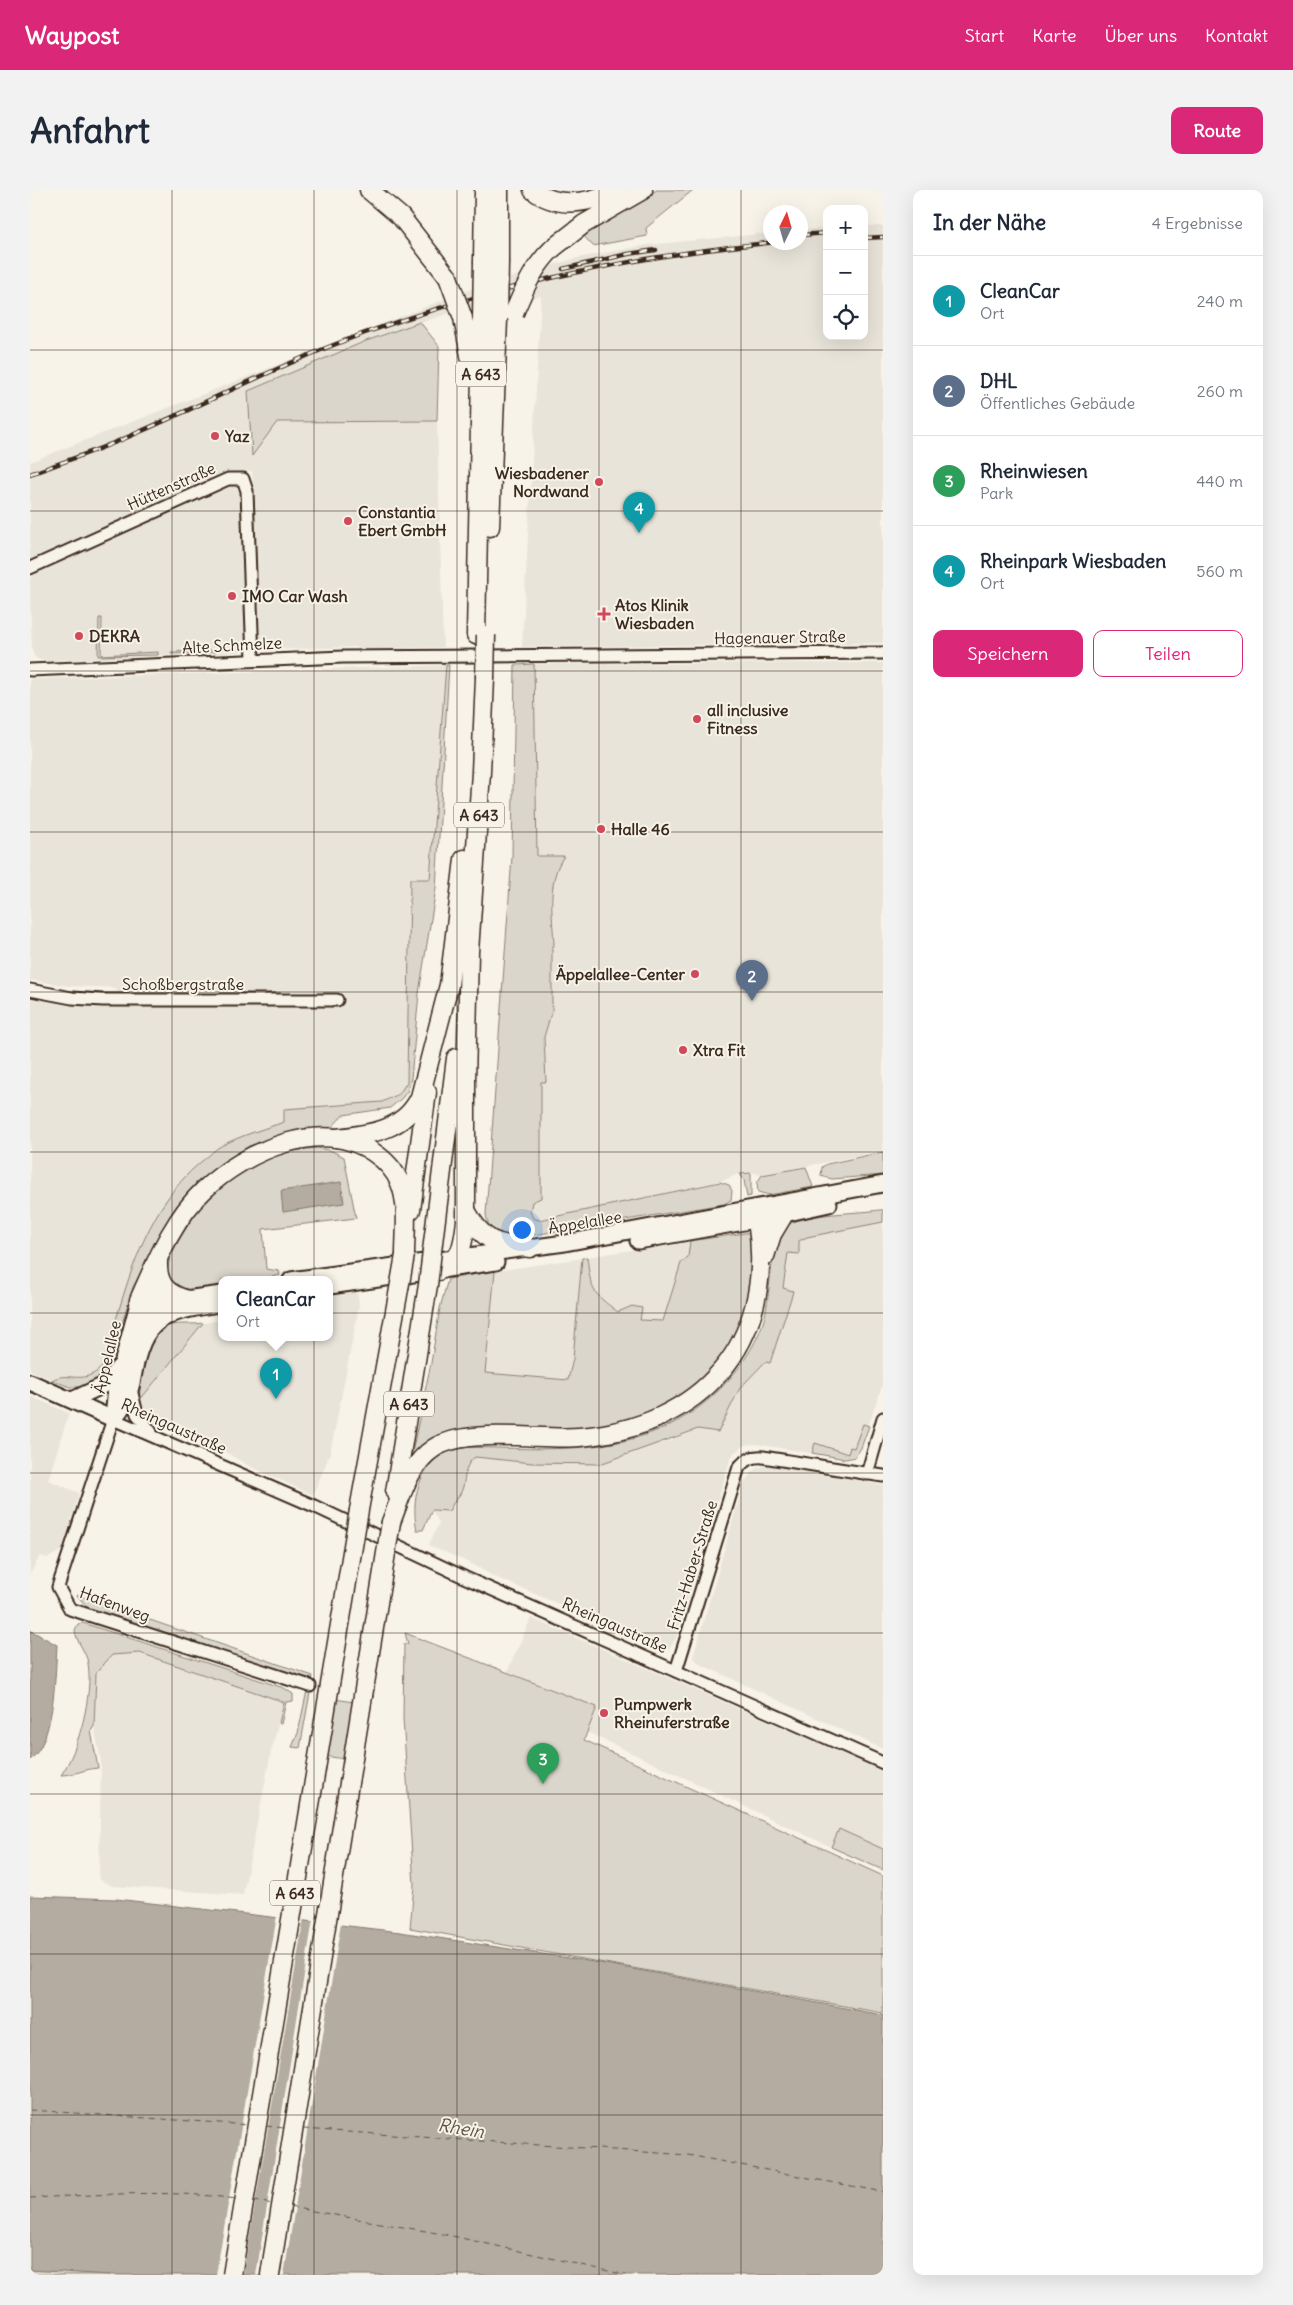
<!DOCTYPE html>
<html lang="de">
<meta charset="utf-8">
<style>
:root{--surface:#fff;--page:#f2f2f3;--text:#1f2937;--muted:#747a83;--line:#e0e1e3;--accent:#db2777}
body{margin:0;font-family:Delius,sans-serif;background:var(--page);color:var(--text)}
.controls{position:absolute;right:15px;top:15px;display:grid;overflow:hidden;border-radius:10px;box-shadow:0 5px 20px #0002}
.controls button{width:45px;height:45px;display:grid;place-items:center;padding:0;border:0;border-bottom:1px solid var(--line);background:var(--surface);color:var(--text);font:25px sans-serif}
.compass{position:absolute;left:733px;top:15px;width:45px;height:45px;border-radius:50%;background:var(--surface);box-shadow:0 5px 20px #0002;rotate:5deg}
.you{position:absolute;left:491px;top:1039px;width:18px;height:18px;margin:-12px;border:4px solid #fff;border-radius:50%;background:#1a73e8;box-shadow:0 0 0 8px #1a73e833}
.badge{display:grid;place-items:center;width:32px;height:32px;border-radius:50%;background:var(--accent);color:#fff;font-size:16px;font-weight:700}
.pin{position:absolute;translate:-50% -41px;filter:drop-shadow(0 1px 2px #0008)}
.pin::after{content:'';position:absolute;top:26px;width:18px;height:15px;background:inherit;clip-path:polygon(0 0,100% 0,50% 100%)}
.popup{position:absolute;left:188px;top:1086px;width:115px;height:65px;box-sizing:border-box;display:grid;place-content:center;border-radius:10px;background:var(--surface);filter:drop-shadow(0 1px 4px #0005);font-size:16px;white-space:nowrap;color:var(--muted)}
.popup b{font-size:19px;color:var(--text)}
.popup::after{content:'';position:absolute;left:50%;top:100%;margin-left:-10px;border:10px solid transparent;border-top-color:var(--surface)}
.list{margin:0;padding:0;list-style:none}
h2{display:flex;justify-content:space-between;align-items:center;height:65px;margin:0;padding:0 20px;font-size:21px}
h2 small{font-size:16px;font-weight:400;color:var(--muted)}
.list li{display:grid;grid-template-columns:32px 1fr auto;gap:15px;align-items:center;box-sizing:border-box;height:90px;padding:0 20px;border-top:1px solid var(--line)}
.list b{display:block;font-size:19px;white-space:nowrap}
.list p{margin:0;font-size:16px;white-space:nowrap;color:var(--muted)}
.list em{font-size:16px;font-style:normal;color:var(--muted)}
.actions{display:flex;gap:10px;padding:15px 20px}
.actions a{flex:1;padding:11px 0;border:1px solid var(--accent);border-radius:10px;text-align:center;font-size:18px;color:var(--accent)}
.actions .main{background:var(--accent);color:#fff}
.icon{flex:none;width:28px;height:28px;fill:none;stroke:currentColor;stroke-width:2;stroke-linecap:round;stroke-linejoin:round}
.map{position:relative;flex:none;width:853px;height:2085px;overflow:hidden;border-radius:10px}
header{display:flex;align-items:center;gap:30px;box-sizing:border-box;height:70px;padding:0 25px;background:var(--accent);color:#fff}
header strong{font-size:24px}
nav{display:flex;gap:28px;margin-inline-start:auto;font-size:18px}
.intro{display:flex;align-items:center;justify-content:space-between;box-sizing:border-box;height:120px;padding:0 30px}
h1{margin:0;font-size:35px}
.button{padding:12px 22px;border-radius:10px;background:var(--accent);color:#fff;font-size:18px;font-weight:700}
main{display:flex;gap:30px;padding:0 30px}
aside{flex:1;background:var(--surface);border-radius:10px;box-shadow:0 5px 20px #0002}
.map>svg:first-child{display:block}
</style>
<header>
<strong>Waypost</strong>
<nav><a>Start</a><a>Karte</a><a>Über uns</a><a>Kontakt</a></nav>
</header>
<div class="intro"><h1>Anfahrt</h1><a class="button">Route</a></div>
<main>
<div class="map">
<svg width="853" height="2085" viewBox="0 0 853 2085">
<rect width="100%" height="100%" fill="#f7f3e8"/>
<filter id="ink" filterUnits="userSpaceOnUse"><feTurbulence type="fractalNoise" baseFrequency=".02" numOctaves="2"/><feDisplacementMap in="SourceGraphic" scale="10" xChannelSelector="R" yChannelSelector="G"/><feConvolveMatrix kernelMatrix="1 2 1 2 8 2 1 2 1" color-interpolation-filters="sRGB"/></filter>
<g filter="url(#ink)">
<g fill="#e9e4d9">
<polygon points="834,36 853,36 853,453 492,457 511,106 432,119 336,151 247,232 407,231 413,457 334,460 324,457 234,460 229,451 222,281 203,283 204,295 212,304 218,449 213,460 207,462 14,471 7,469 4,466 2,459 0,407 0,389 3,384 7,380 170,305 166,296 0,371 0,272 441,99 547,68 617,55 740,43 741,52 771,52 771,40 797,38 797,146 834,146"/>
<polygon points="853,473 853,961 731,985 721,982 709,984 694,990 531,1026 509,1030 503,1028 500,1022 502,1012 511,1008 511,892 516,891 514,847 522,820 522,757 524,756 522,693 525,678 533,666 507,666 504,474"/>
<polygon points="416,475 400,690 380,689 377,892 369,904 352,912 329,915 255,932 192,955 108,1061 72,1177 56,1188 28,1186 22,1190 0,1180 0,809 86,818 87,798 39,796 0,790 0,489"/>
<polygon points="853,1032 853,1193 830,1260 825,1267 816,1269 726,1254 715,1255 704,1263 700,1270 646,1448 639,1459 635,1460 463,1386 444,1375 399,1355 409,1333 402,1320 419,1321 440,1271 445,1267 502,1273 634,1253 668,1239 688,1242 710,1198 735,1172 740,1173 758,1063 769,1055 769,1051 777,1047"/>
<polygon points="660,1051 658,1067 651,1074 633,1131 609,1130 612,1119 602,1116 588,1122 568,1107 561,1096 557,1067"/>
<polygon points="552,1068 543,1169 538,1190 455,1184 465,1081"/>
<polygon points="327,1101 329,1114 326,1132 300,1264 283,1305 219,1276 194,1261 130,1233 115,1225 110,1217 109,1211 173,1133 192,1130 192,1148 300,1148 300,1106"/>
<polygon points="0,1206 39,1223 18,1290 49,1303 32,1360 18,1368 10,1366 0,1384"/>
<polygon points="737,1275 853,1295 853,1559 670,1474 663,1467 714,1292 725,1279"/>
<polygon points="501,1428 853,1581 853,1659 809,1639 801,1657 557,1542 566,1517 477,1482"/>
<polygon points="110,1463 254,1512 241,1562 213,1705 82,1696 69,1689 71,1571 64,1536 66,1483 82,1465"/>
</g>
<g fill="#dbd6cb" stroke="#8b8074">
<polygon points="627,0 663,0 616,38 617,46 563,56 551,43 569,30"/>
<polygon points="390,132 409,156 407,231 247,232 222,266 218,201 336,151"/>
<polygon points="69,428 72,428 71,465 128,462 128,465 68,466"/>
<polygon points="186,460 187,462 141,464 141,462"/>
<path d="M504,474L507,666H534C516,692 523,726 524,756L522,757V820L514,847L516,892H511V1008L502,1012L500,1022L503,1028L509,1030L690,992L699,995L702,1001L701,1010L694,1014L485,1048C468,1046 458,1042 456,1024L482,667L485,475Z"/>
<path d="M416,475H419L406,698L389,803L381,888L378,900L372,908L360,918L313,925L302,937L248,947L219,956L191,973L166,993L145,1018L103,1097L81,1170L73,1185L60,1195L52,1197H40L22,1190C39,1180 51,1197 72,1177C95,1103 110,1022 172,971C179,966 186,958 193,955C212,945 234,939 254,932V919L352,912L369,904L377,892L380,689H400Z"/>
<path d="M288,958L302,961L314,967L326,1028L233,1039L236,1079L249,1081L250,1085L230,1090H192V1098L160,1103L138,1094C135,1072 142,1063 152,1045C183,992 227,962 288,958Z"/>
<polygon points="853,962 853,985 802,989 791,986 792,977 797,974"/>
<polygon points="776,977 783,997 739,1005 728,1002 727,993 732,985"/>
<polygon points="721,983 721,1006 717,1007 714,990 710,984"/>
<path d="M849,1020H853V1032L777,1047L769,1051V1064L758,1063L753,1098L763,1101L762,1105L740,1173L735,1172L710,1198L688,1242L668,1239L570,1274L502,1273L445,1267C432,1276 437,1292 430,1304C426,1310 422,1314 419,1321L402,1320L393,1340H387C379,1304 393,1264 432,1257C523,1259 619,1270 690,1199C708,1181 724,1159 733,1133C741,1109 739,1054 754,1038C770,1022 826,1024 849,1020Z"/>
<path d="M722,1042L725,1050C722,1071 722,1094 716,1114C696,1193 628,1229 552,1238C525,1241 496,1235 469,1239C460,1241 450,1246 441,1249C420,1257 400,1264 380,1272L401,1173L410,1118L418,1089L465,1081L455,1183L538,1190L543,1169L552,1068L557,1067C561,1100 561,1102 588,1122L602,1116L612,1118L610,1130L633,1131L651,1073L658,1067L660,1051Z"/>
<path d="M173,1133L109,1211C111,1189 114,1140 141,1135C152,1133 162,1135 173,1133Z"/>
<polygon points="833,1234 839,1236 831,1258 825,1267 816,1269 782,1263 785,1253 818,1264 820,1257 824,1258"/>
<polygon points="47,1405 283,1486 270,1558 262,1557 268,1543 279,1491 64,1420 57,1417"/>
<path d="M53,1433L254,1498L263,1504V1511L256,1512L251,1534L249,1533L254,1512L110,1463L82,1465L66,1483L64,1536L61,1541L68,1578C54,1579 45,1585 31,1585C49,1560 63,1504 58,1473C56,1461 46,1452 45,1440L48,1434Z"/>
<polygon points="375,1443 567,1517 554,1550 853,1686 853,1823 380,1738 384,1695 373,1528 374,1454 378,1454"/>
<polygon points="291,1507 337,1514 328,1571 281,1564"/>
<polygon points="809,1639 853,1659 853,1680 801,1657"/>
<polygon points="0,2076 3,2076 80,2085 0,2085"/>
</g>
<g fill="#b4aca0" stroke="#84786c">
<polygon points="311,992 314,1013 253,1022 251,1001"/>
<path d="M0,1440L27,1455C25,1485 25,1551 0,1570Z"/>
<polygon points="0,1706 86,1709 370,1742 570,1773 853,1825 853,2085 80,2085 0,2080"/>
</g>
<g fill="#f7f3e8">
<polygon points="247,1725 274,1728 213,2085 186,2085"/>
<polygon points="283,1729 311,1733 254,2085 226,2085"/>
</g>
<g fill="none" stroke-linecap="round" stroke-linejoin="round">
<g stroke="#5f5145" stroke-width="1" stroke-dasharray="6 5" stroke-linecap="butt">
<polyline points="0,1920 219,1935"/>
<polyline points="236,1936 254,1938"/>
<polyline points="273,1939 658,1965 853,2002"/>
<path d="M0,2008C68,2005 139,1999 206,2009"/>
<polyline points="223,2011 244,2014"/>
<polyline points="260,2017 418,2045 596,2085"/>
</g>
<defs>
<g id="minor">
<polyline points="0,378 198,289 213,289 217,301 223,470"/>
<polyline points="0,480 313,467 853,463"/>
<polyline points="0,800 42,808 73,810 307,810"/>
<polyline points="101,1199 107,1224 121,1242"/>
<polyline points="837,1284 853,1228"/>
<path d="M646,1481L709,1277C716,1269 723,1266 733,1267L853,1286"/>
<polyline points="280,1496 40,1419 28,1397 83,1229 284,1316 436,1388 853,1573"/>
</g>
<g id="major">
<polyline points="608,1051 736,1028 799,1014"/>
<polyline points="261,1090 535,1053 853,994"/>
<polyline points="300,1096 466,1072"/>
<polyline points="0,1192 83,1229"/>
<polyline points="42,1210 74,1195 89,1177"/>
<polyline points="83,1229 86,1197 109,1110 155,1109 192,1104"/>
<path d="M83,1229C95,1217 100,1204 103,1188C113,1128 132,1123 188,1114"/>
</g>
<g id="highway">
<polyline points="339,0 371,27 418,87"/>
<path d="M503,0C529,20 560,13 587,0"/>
<polyline points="523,58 554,34 613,0"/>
<polyline points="453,71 454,0"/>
<polyline points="469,71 469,0"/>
<polyline points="433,128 442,176"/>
<polyline points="460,337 468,129"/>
<polyline points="446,445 452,129"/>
<path d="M306,948C340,944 374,941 390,907L419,795L434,669"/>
<polyline points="381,1020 397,902"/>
<path d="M437,1022C454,1053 466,1054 500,1058"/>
<polyline points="402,1061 426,868"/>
<polyline points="735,1066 742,1044 754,1024"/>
<path d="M128,1071C127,1092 135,1103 155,1109"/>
<path d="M408,1081C432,1070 433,1056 436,1031V891L439,762L451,582L455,488"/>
<path d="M141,1124L130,1121L109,1110C126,1072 143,1029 174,1000C215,961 291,927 343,962C355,970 365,981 370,993C379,1015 375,1042 375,1065"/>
<polyline points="108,1159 119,1103"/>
<polyline points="365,1302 398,1095"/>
<polyline points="329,1320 369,1099"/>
<path d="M361,1332C371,1307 379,1274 404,1258C437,1237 509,1250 549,1247C671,1237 747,1153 727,1030"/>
<polyline points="240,2085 333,1506"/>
</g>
</defs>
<use href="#minor" stroke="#3b2a1e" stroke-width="15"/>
<use href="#major" stroke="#3b2a1e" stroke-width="19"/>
<use href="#highway" stroke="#3b2a1e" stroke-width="21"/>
<use href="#minor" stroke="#f7f3e8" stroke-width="11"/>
<use href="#major" stroke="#f7f3e8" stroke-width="15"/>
<use href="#highway" stroke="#f7f3e8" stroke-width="18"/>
<defs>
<g id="rail">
<polyline points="771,45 797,43"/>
<polyline points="834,48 853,47"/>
<polyline points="533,79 598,64 626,60"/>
<path d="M0,284C36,271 72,259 107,243C183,210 257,171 335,143C467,95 606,65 747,52"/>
</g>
</defs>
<use href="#rail" stroke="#3b2a1e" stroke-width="4.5"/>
<use href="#rail" stroke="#f7f3e8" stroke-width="2.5" stroke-dasharray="8" stroke-linecap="butt"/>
<defs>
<g id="highway-bridge">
<polyline points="418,87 433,128"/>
<path d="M484,123C494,99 504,76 523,58"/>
<polyline points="452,129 453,71"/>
<polyline points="468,129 469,71"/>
<polyline points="455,488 456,445"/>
<polyline points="398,1095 402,1061"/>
<polyline points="369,1099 375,1065"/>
<polyline points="333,1506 361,1332"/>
<polyline points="202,2085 329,1320"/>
</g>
</defs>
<use href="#highway-bridge" stroke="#3b2a1e" stroke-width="21" stroke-linecap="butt"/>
<use href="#highway-bridge" stroke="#f7f3e8" stroke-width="18"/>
</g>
</g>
<path fill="none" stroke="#3b2a1e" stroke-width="1" stroke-opacity="0.55" d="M142,0V2085M284,0V2085M427,0V2085M569,0V2085M711,0V2085M0,160H853M0,321H853M0,481H853M0,642H853M0,802H853M0,962H853M0,1123H853M0,1283H853M0,1443H853M0,1604H853M0,1764H853M0,1925H853"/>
<g fill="#d1495b" stroke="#f7f3e8" stroke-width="2">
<circle cx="185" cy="246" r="5"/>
<circle cx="569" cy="292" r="5"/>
<circle cx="318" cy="331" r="5"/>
<circle cx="202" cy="406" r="5"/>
<path d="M571.5 416.5h5v5h5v5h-5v5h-5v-5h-5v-5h5z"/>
<circle cx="49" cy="446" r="5"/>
<circle cx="667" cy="529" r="5"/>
<circle cx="571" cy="639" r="5"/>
<circle cx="665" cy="784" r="5"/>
<circle cx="653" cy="860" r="5"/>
<circle cx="574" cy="1523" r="5"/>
</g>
<g text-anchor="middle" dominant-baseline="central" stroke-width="4" stroke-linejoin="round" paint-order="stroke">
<g fill="#f7f3e8" stroke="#73665b" stroke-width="1">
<rect x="426" y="171.5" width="50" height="25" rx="4"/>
<rect x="424" y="612.5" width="50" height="25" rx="4"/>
<rect x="354" y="1201.5" width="50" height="25" rx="4"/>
<rect x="240" y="1690.5" width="50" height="25" rx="4"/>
</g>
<g font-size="15" font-weight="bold" fill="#3b2a1e">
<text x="451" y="184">A 643</text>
<text x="449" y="625">A 643</text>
<text x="379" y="1214">A 643</text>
<text x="265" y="1703">A 643</text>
</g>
<g font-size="16" font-weight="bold" fill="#3b2a1e" stroke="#f7f3e8" text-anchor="start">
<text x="195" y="246">Yaz</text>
<text x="559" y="283" text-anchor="end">Wiesbadener<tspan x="559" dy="18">Nordwand</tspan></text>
<text x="328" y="322">Constantia<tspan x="328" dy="18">Ebert GmbH</tspan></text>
<text x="212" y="406">IMO Car Wash</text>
<text x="585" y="415">Atos Klinik<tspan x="585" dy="18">Wiesbaden</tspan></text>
<text x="59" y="446">DEKRA</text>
<text x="677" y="520">all inclusive<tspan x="677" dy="18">Fitness</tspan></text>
<text x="581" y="639">Halle 46</text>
<text x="655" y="784" text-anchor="end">Äppelallee-Center</text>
<text x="663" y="860">Xtra Fit</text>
<text x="584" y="1514">Pumpwerk<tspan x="584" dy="18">Rheinuferstraße</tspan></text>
</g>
<g font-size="16" fill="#3b2a1e" stroke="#f7f3e8">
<text transform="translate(141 296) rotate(-24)">Hüttenstraße</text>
<text transform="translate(750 447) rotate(-1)">Hagenauer Straße</text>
<text transform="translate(202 455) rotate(-3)">Alte Schmelze</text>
<text x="153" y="794">Schoßbergstraße</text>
<text transform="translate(555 1032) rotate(-9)">Äppelallee</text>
<text transform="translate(77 1167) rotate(-77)">Äppelallee</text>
<text transform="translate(144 1236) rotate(24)">Rheingaustraße</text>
<text transform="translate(662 1375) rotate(-73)">Fritz-Haber-Straße</text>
<text transform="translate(85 1414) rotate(20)">Hafenweg</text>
<text transform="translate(585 1435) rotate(24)">Rheingaustraße</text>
</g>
<g font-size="18" font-style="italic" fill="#5f5145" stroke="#f7f3e8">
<text transform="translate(431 1938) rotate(9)">Rhein</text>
</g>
</g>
</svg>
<div class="controls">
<button>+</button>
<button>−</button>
<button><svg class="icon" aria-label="locate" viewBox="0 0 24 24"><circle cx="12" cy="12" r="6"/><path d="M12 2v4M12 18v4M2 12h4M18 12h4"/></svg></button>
</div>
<svg class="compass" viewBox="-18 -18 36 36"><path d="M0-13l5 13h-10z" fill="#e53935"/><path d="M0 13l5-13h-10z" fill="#747a83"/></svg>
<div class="you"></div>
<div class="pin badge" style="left:246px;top:1209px;background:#0f9aa8">1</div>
<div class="popup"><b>CleanCar</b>Ort</div>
<div class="pin badge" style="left:722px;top:811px;background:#5c6f8a">2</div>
<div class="pin badge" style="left:513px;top:1594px;background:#2e9e5b">3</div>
<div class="pin badge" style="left:609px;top:343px;background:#0f9aa8">4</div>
</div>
<aside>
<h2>In der Nähe<small>4 Ergebnisse</small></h2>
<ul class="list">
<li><span class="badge" style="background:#0f9aa8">1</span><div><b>CleanCar</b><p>Ort</p></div><em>240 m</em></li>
<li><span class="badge" style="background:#5c6f8a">2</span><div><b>DHL</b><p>Öffentliches Gebäude</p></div><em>260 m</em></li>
<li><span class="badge" style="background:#2e9e5b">3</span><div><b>Rheinwiesen</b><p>Park</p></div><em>440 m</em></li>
<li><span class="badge" style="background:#0f9aa8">4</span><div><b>Rheinpark Wiesbaden</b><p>Ort</p></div><em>560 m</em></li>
</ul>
<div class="actions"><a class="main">Speichern</a><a>Teilen</a></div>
</aside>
</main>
